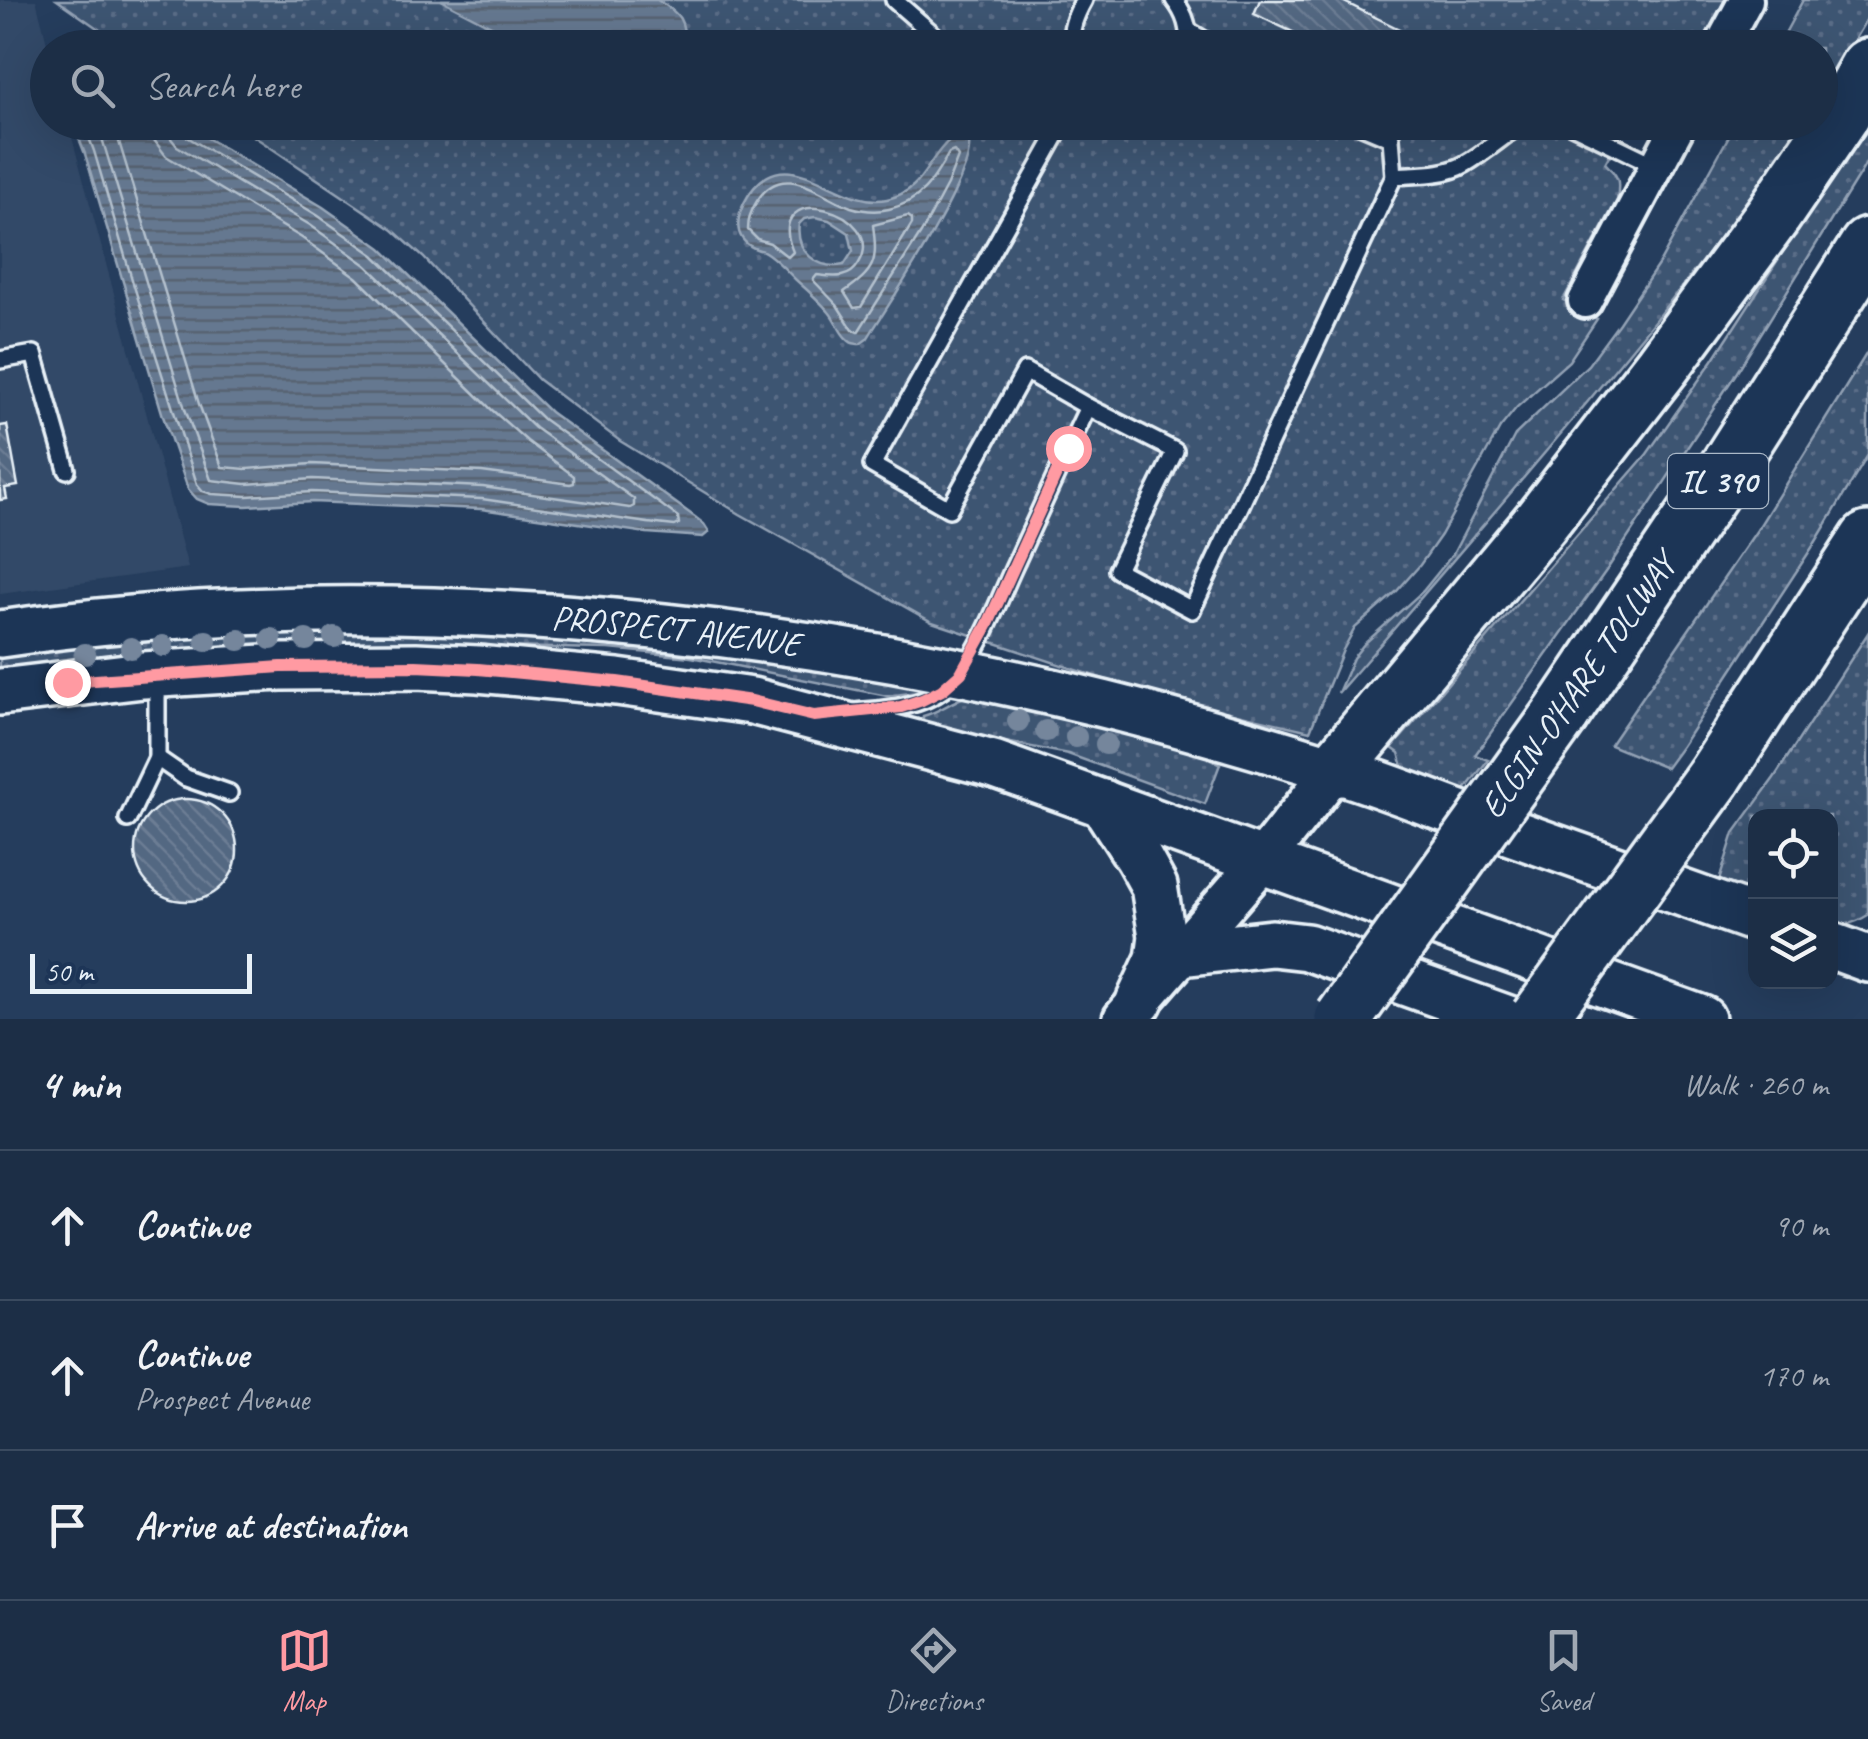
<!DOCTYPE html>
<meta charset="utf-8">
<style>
:root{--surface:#1c2e46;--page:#293a51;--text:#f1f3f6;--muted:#a0a8b3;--line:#3a4a5f;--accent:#ff9aa2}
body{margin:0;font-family:Caveat,sans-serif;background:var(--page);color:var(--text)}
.controls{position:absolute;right:30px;bottom:30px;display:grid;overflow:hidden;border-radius:20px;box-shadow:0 10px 40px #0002}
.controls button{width:90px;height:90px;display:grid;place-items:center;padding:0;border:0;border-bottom:2px solid var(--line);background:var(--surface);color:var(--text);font:50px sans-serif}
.scale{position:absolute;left:30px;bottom:25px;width:222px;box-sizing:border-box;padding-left:10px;border:5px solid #e8f1f8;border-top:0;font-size:28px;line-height:35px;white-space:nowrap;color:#e8f1f8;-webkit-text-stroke:8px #1d3557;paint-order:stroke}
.stop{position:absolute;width:30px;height:30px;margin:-22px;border:8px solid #ff9aa2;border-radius:50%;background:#fff}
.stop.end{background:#ff9aa2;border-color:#fff;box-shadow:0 2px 10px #0008}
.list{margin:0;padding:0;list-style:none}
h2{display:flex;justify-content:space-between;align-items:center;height:130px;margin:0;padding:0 40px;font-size:42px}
h2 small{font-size:32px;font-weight:400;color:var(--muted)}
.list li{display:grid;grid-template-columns:65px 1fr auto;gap:30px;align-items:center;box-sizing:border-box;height:150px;padding:0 40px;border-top:2px solid var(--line)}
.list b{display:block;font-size:38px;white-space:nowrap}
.list p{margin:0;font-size:32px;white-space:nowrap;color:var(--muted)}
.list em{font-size:32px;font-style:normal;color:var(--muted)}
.icon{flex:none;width:55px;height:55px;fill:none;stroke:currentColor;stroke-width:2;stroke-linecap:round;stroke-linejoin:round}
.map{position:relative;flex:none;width:1868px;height:1019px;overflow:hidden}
.search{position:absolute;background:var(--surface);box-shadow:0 10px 40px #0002;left:30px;right:30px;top:30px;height:110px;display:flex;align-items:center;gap:25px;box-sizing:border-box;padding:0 35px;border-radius:55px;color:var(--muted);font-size:38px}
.sheet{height:580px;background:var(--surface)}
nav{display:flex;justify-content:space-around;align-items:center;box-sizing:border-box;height:140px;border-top:2px solid var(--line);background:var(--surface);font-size:28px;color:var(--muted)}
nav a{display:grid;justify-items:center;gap:5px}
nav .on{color:var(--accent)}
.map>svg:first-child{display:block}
</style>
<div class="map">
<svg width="1868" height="1019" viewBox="0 0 1868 1019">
<defs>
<pattern id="grass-dots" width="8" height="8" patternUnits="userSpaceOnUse" patternTransform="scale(2.5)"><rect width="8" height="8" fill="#3e5472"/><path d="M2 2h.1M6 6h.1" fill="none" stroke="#5a6d87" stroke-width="1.8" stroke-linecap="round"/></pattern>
<pattern id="water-rules" width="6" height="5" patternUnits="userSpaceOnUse" patternTransform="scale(2.5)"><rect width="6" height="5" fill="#657890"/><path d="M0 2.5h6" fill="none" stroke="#576270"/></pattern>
<pattern id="building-back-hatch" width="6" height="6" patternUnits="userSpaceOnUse" patternTransform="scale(2.5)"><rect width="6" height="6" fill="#536782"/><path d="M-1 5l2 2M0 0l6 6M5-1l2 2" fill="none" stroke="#6c7d94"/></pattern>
</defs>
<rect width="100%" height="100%" fill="#253d5d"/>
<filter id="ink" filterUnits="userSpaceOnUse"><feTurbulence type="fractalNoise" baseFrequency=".01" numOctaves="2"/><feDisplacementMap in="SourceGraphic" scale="20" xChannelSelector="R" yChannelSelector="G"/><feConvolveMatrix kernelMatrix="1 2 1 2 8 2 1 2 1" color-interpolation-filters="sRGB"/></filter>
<g filter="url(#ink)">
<polygon fill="#334a68" points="0,0 36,0 48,47 48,122 68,123 188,568 0,594"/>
<g fill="url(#grass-dots)" stroke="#93a2b5" stroke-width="2.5">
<polygon points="57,0 1725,0 1699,48 126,48"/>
<polygon points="1803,0 1868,0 1868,17 1821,95 1820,48 1777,48"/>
<polygon points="1868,111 1868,160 1861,172 1737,372 1608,568 1475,755 1488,760 1464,791 1404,770 1399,753 1392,748 1647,454 1713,360 1807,215"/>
<path d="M234,123H1658C1648,136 1637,133 1622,132L1605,163C1619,177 1620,180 1617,200L1563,300L1597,319L1569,361L1517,407L1500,428L1441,535L1420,565L1396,592L1355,628L1343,650L1310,731L1146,693L932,622L740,514L620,441L539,380L423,257L393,230Z"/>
<path d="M1736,123H1803C1738,219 1665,309 1590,399C1507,498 1423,596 1338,693L1353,658L1364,644L1423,591L1453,554L1515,435L1588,365L1619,323L1660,262Z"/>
<polygon points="1868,351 1868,455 1815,543 1682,746 1666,768 1610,745 1757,530"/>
<polygon points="245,630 513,634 777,661 927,687 918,692 887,696 691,657 609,649 433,646 0,673 0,658 48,646"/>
<path d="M1868,633V915C1855,923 1846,927 1831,922L1830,816H1756L1755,896L1718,884L1734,833L1774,778Z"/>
<path d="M975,695L1192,749L1220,764L1205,804L1068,754L923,726V716C943,711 957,696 975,695Z"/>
</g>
<g fill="url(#water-rules)" stroke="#99a8ba" stroke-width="2.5" fill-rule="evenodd">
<path d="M441,0H657C680,13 685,20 685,47H532Z"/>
<polygon points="73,123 182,123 323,207 381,248 550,412 695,517 704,524 709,532 703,537 647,533 481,509 312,502 246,506 209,504 197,499 188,489 163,416 85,154"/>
<path d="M952,138H962L969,143C974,178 889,304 867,339L860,344C852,343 852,344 846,338C839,331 836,320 829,312C820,301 807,290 796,280C787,271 778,261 768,254C758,247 765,253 754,248C731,237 737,214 748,196C787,134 838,210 887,199C926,190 925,159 952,138ZM815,217L829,220L849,233L853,251L844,265C818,270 795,252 799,224L804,219Z"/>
</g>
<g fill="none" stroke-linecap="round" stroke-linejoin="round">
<g stroke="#b4c1ce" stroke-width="2.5">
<polyline points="83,122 94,151 133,283 197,484 203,491 212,494 247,496 312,492 482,499 648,523 675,526 679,524 678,517 543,419 374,255 317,215 184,135 180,130 179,122"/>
<polyline points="97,122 185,409 211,480 246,484 313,479 483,487 630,508 634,506 634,499 535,428 366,265 310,225 177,146 169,136 166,122"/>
<polyline points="113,122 199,404 222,467 246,469 312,464 482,472 570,484 574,483 574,476 527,441 492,410 356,277 302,238 166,156 154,140 151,122"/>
<path d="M954,151L958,157L947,185L924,228L858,332L853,330L837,305L813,280L817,275C833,277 850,280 859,263C890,211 761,176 793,252L788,257L770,243L757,239L748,230C748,219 751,210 757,201C783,159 820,196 851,207C864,211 877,212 889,209C923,201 933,180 949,153Z"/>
<path d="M908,216L912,219V224L861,307L854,308L844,292C875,270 878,263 873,225Z"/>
</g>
</g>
<g fill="url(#building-back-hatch)" stroke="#e8f1f8" stroke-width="2.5">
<polygon points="1260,0 1340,0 1438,48 1327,48 1254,14"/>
<polygon points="7,425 18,486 5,488 7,499 0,500 0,426"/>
<circle cx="186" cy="850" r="51"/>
</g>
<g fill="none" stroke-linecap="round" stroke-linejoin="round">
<defs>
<g id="service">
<polyline points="894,0 949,48"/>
<path d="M1174,0C1186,15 1189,28 1189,48"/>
<polyline points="1189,31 1217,48"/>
<path d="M1071,48C1070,29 1075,16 1084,0"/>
<polyline points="1064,122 872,465 949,509 1025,371 1088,407 1175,451 1117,570 1192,610 1394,176 1391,138 1353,122"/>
<polyline points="1566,122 1657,166"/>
<path d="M1394,176C1417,174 1445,176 1465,164C1486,152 1504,135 1525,122"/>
<polyline points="0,360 34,354 67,470"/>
<path d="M855,712C885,709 918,708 944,689C976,664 996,606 1013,569C1038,515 1062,461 1088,407"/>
<polyline points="157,758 186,778 229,793"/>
<polyline points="128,819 157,758 157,679"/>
</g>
<g id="minor">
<polyline points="1720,48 1746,0"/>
<polyline points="1585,301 1680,122"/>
</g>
<polyline id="tertiary" points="1124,1019 1262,861 1335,769"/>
<g id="secondary">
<path id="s1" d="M0,634C360,582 751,618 1103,704C1179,723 1255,745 1330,768C1378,782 1426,802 1474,819C1568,852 1662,885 1756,919"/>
<polyline points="0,692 143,675 281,667 416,666 478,669 617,682 752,701 993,764 1702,1019"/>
<polyline points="1103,803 1138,857 1154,886 1162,936 1159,959 1139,1002"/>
<polyline points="1830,945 1868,959"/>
<polyline points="1181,953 1272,943 1307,947 1508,1019"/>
</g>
<g id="motorway">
<polyline points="1562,713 1727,468 1868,246"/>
<polyline points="1335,769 1540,523 1662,366 1774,214 1840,117 1868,67"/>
<polyline points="1714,777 1868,540"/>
</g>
</defs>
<use href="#service" stroke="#e8f1f8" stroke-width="22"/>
<use href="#minor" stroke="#e8f1f8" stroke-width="40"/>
<use href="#tertiary" stroke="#e8f1f8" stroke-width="48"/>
<use href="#secondary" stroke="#e8f1f8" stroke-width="52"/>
<use href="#motorway" stroke="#e8f1f8" stroke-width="62"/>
<use href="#service" stroke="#1d3557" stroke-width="15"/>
<use href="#minor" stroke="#1d3557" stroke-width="32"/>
<use href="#tertiary" stroke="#1d3557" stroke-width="40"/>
<use href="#secondary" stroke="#1d3557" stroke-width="45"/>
<use href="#motorway" stroke="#1d3557" stroke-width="55"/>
<defs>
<g id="motorway-bridge">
<polyline points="1343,1019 1562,713"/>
<polyline points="1538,1019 1714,777"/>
</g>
</defs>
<use href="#motorway-bridge" stroke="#e8f1f8" stroke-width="62" stroke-linecap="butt"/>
<use href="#motorway-bridge" stroke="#1d3557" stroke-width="55"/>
</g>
<g fill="#74869c">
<circle cx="334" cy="637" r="11"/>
<circle cx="271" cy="639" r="11"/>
<circle cx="239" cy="640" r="11"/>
<circle cx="306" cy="640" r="11"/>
<circle cx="206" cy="641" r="11"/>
<circle cx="163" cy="646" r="11"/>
<circle cx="131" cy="648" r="11"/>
<circle cx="85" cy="654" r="11"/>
<circle cx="1018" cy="721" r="11"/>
<circle cx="1046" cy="731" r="11"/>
<circle cx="1076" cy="737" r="11"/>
<circle cx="1106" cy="744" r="11"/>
</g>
</g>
<g fill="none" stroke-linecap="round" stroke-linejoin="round" filter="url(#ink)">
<polyline stroke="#ff9aa2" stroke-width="12" points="67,682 281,667 416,666 478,669 617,682 752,701 814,716 901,707 922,700 942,690 961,673 988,624 1068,448"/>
</g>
<g text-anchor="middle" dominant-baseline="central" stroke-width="8" stroke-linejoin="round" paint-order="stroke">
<rect fill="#1d3557" stroke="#abb9c8" stroke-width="2.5" x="1668" y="454" width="100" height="54" rx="8"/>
<g font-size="32" font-weight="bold" fill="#e8f1f8">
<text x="1718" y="481">IL 390</text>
</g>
<g font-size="35" fill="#e8f1f8" stroke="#1d3557">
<text stroke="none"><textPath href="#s1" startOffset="678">PROSPECT AVENUE</textPath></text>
<text transform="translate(1578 686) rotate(-55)">ELGIN-O'HARE TOLLWAY</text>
</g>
</g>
</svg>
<div class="controls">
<button><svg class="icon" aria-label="locate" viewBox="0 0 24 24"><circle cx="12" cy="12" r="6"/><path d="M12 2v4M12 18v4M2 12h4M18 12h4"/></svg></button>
<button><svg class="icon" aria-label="layers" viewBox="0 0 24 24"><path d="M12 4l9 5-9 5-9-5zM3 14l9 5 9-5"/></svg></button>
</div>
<div class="scale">50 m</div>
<div class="stop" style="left:1068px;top:448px"></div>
<div class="stop end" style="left:67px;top:682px"></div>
<div class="search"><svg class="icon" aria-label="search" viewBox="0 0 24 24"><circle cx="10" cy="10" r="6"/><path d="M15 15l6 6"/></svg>Search here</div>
</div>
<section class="sheet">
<h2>4 min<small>Walk · 260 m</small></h2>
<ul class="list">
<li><svg class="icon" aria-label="ahead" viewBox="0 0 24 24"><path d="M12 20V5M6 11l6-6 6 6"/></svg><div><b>Continue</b></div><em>90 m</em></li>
<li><svg class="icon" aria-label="ahead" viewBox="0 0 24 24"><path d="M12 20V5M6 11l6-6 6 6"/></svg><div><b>Continue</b><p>Prospect Avenue</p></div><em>170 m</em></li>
<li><svg class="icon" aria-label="arrive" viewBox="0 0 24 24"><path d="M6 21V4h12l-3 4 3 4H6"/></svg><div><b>Arrive at destination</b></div></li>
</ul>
</section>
<nav>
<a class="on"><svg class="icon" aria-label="map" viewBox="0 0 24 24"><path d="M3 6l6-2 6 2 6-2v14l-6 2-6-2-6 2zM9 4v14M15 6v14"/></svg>Map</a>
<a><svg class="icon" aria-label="directions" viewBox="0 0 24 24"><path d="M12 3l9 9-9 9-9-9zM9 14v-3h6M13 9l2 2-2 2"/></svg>Directions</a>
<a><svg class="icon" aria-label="saved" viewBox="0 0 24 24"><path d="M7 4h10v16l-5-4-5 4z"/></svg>Saved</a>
</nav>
